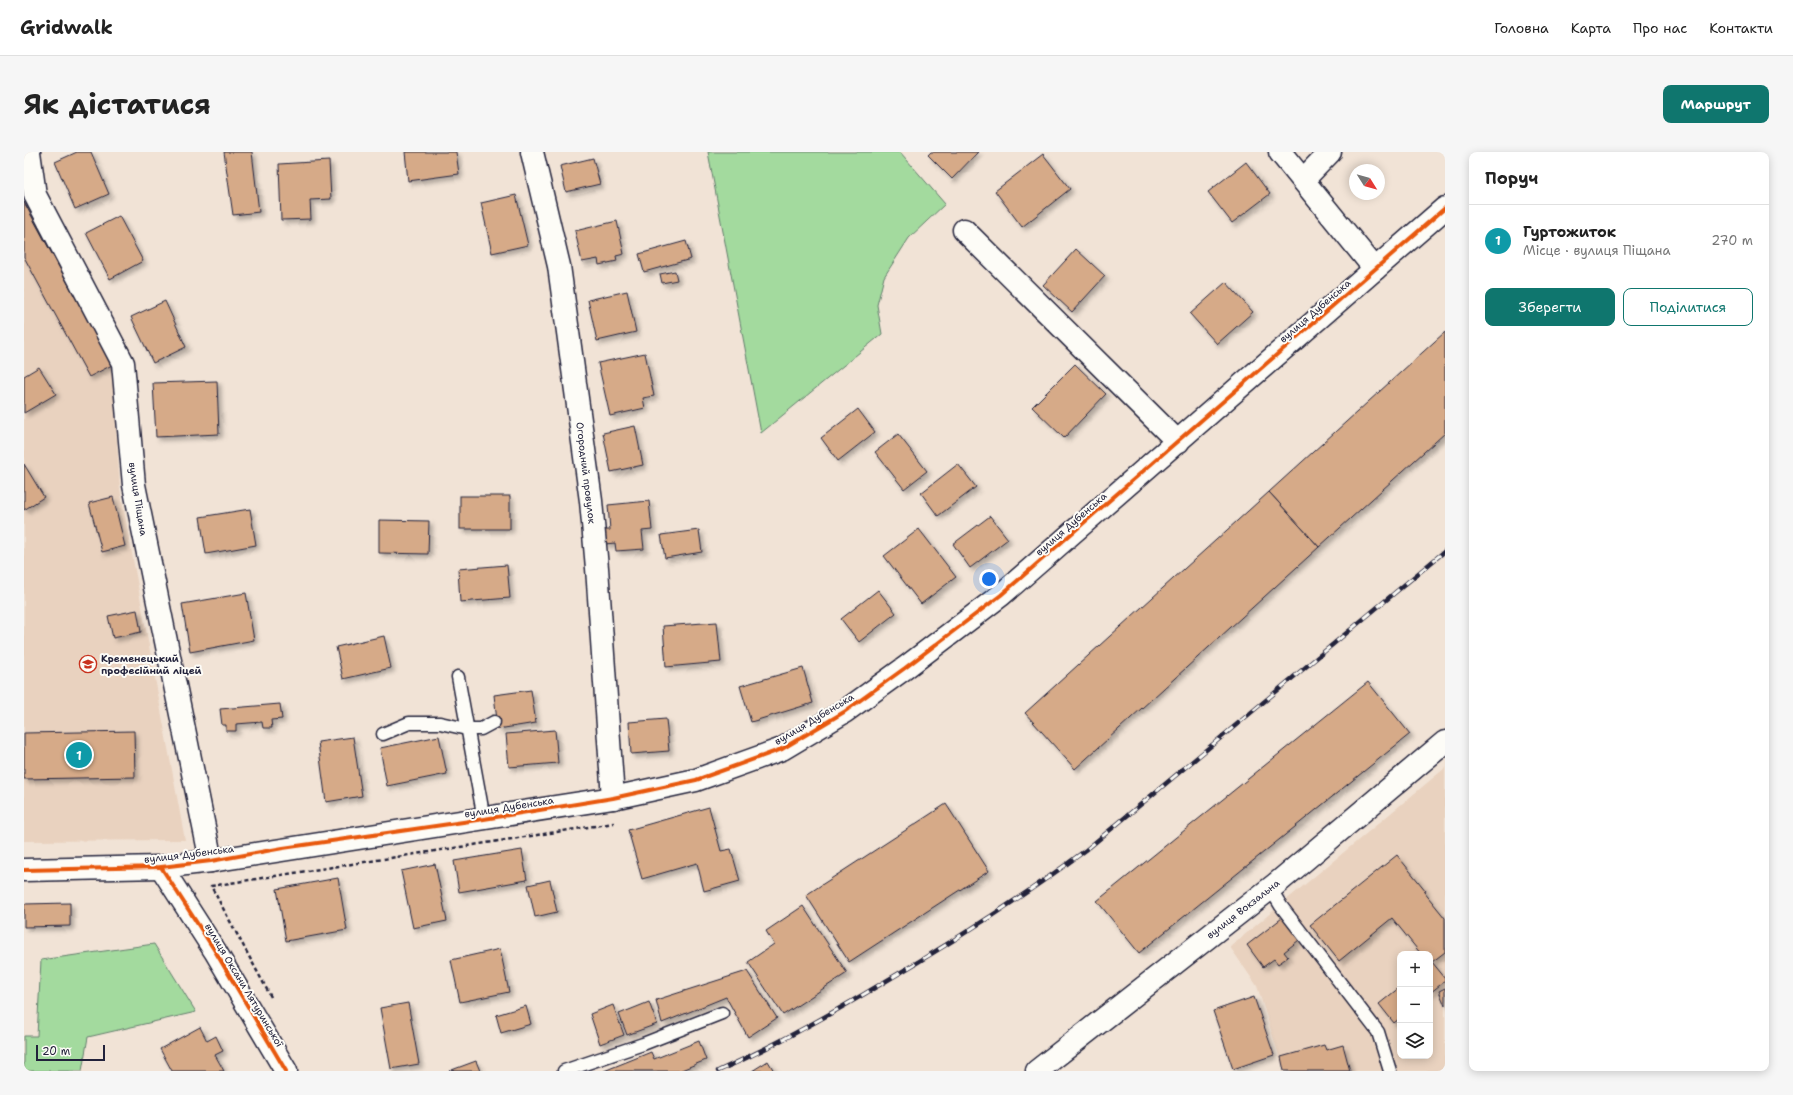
<!DOCTYPE html>
<html lang="uk">
<meta charset="utf-8">
<style>
:root{--surface:#fff;--page:#f6f6f6;--text:#222;--muted:#767676;--line:#e0e0e0;--accent:#0f766e}
body{margin:0;font-family:"Shantell Sans",sans-serif;background:var(--page);color:var(--text)}
.controls{position:absolute;right:12px;bottom:12px;display:grid;overflow:hidden;border-radius:8px;box-shadow:0 2px 10px #0003}
.controls button{width:36px;height:36px;display:grid;place-items:center;padding:0;border:0;border-bottom:1px solid var(--line);background:var(--surface);color:var(--text);font:20px sans-serif}
.compass{position:absolute;left:1325px;top:12px;width:36px;height:36px;border-radius:50%;background:var(--surface);box-shadow:0 2px 10px #0003;rotate:127deg}
.scale{position:absolute;left:12px;bottom:10px;width:69px;box-sizing:border-box;padding-left:4px;border:2px solid #22223b;border-top:0;font-size:11px;line-height:14px;white-space:nowrap;color:#22223b;-webkit-text-stroke:3px #fdfcf7;paint-order:stroke}
.you{position:absolute;left:965px;top:427px;width:14px;height:14px;margin:-10px;border:3px solid #fff;border-radius:50%;background:#1a73e8;box-shadow:0 0 0 6px #1a73e833}
.badge{display:grid;place-items:center;width:26px;height:26px;border-radius:50%;background:var(--accent);color:#fff;font-size:13px;font-weight:700}
.pin{position:absolute;translate:-50% -50%;border:2px solid #fff;box-shadow:0 1px 4px #0006}
.list{margin:0;padding:0;list-style:none}
h2{display:flex;justify-content:space-between;align-items:center;height:52px;margin:0;padding:0 16px;font-size:17px}
h2 small{font-size:13px;font-weight:400;color:var(--muted)}
.list li{display:grid;grid-template-columns:26px 1fr auto;gap:12px;align-items:center;box-sizing:border-box;height:72px;padding:0 16px;border-top:1px solid var(--line)}
.list b{display:block;font-size:15px;white-space:nowrap}
.list p{margin:0;font-size:13px;white-space:nowrap;color:var(--muted)}
.list em{font-size:13px;font-style:normal;color:var(--muted)}
.actions{display:flex;gap:8px;padding:12px 16px}
.actions a{flex:1;padding:9px 0;border:1px solid var(--accent);border-radius:8px;text-align:center;font-size:14px;color:var(--accent)}
.actions .main{background:var(--accent);color:#fff}
.icon{flex:none;width:22px;height:22px;fill:none;stroke:currentColor;stroke-width:2;stroke-linecap:round;stroke-linejoin:round}
.map{position:relative;flex:none;width:1421px;height:919px;overflow:hidden;border-radius:8px}
header{display:flex;align-items:center;gap:24px;box-sizing:border-box;height:56px;padding:0 20px;background:var(--surface);border-bottom:1px solid var(--line)}
header strong{font-size:19px}
nav{display:flex;gap:22px;margin-inline-start:auto;font-size:14px}
.intro{display:flex;align-items:center;justify-content:space-between;box-sizing:border-box;height:96px;padding:0 24px}
h1{margin:0;font-size:28px}
.button{padding:10px 18px;border-radius:8px;background:var(--accent);color:#fff;font-size:14px;font-weight:700}
main{display:flex;gap:24px;padding:0 24px}
aside{flex:1;background:var(--surface);border-radius:8px;box-shadow:0 2px 10px #0003}
.map>svg:first-child{display:block}
</style>
<header>
<strong>Gridwalk</strong>
<nav><a>Головна</a><a>Карта</a><a>Про нас</a><a>Контакти</a></nav>
</header>
<div class="intro"><h1>Як дістатися</h1><a class="button">Маршрут</a></div>
<main>
<div class="map">
<svg width="1421" height="919" viewBox="0 0 1421 919">
<defs>
<filter id="shadow"><feDropShadow dx="3.5" dy="3.5" stdDeviation="2" flood-color="#0004"/></filter>
</defs>
<rect width="100%" height="100%" fill="#f1e3d6"/>
<filter id="ink" filterUnits="userSpaceOnUse"><feTurbulence type="fractalNoise" baseFrequency=".025" numOctaves="2"/><feDisplacementMap in="SourceGraphic" scale="8" xChannelSelector="R" yChannelSelector="G"/><feConvolveMatrix kernelMatrix="1 2 1 2 8 2 1 2 1" color-interpolation-filters="sRGB"/></filter>
<g filter="url(#ink)">
<g fill="#e9d2bf" fill-rule="evenodd">
<polygon points="0,50 88,213 96,337 161,688 0,689"/>
<path d="M1421,616V919H1260L1233,834L1206,795ZM1376,802H1406V904H1376Z"/>
</g>
<g fill="#a3da9e" stroke="#627e6c">
<polygon points="684,0 876,0 921,52 885,86 860,125 853,153 858,182 737,281"/>
<polygon points="130,792 172,860 64,885 58,919 0,919 0,884 13,884 17,808"/>
</g>
<g fill="#d6aa88" stroke="#22223b" filter="url(#shadow)">
<polygon points="53,0 67,0 85,42 51,57 31,10"/>
<polygon points="200,0 228,0 235,60 209,63"/>
<polygon points="381,0 432,0 435,22 384,29"/>
<polygon points="907,0 954,0 928,27 904,3"/>
<polygon points="1019,2 1046,37 998,75 971,39"/>
<polygon points="569,6 576,32 542,40 536,14"/>
<polygon points="305,9 307,47 286,48 287,67 257,68 255,12"/>
<polygon points="1222,10 1246,42 1208,71 1184,40"/>
<polygon points="492,43 504,93 468,101 457,51"/>
<polygon points="0,50 88,213 65,225 0,105"/>
<polygon points="95,64 119,109 86,127 62,81"/>
<polygon points="593,69 600,102 592,104 593,109 575,113 574,107 558,110 551,79"/>
<polygon points="662,89 667,107 620,120 615,102"/>
<polygon points="1052,97 1081,124 1048,160 1019,133"/>
<polygon points="651,119 653,128 638,131 636,122"/>
<polygon points="1202,130 1229,160 1193,192 1166,162"/>
<polygon points="603,139 612,180 573,189 564,148"/>
<polygon points="141,149 162,195 129,211 107,165"/>
<polygon points="1421,180 1421,281 1295,395 1245,340"/>
<polygon points="621,201 630,244 619,246 621,256 586,264 574,211"/>
<polygon points="1051,212 1082,242 1040,286 1008,255"/>
<polygon points="15,215 32,242 0,261 0,224"/>
<polygon points="193,229 195,282 132,285 129,231"/>
<polygon points="834,257 851,280 814,309 797,286"/>
<polygon points="611,274 619,313 587,320 579,281"/>
<polygon points="874,282 903,319 880,337 851,300"/>
<polygon points="0,312 20,345 0,358"/>
<polygon points="934,312 952,335 914,364 897,341"/>
<polygon points="1245,340 1295,395 1051,617 1001,561"/>
<rect x="436" y="344" width="50" height="33"/>
<polygon points="89,345 101,394 78,400 65,351"/>
<polygon points="625,349 628,378 618,379 620,397 592,399 591,391 581,392 580,378 586,378 584,353"/>
<polygon points="226,357 232,393 182,402 176,365"/>
<polygon points="966,364 984,387 946,416 929,392"/>
<polygon points="355,368 405,369 404,402 355,401"/>
<polygon points="895,377 932,425 897,452 860,404"/>
<polygon points="675,378 678,400 641,406 637,383"/>
<polygon points="483,413 486,446 436,450 434,417"/>
<polygon points="854,438 872,461 835,490 817,467"/>
<polygon points="222,441 230,488 166,500 158,452"/>
<polygon points="113,458 117,480 89,486 84,464"/>
<polygon points="693,470 697,510 642,515 639,474"/>
<polygon points="360,484 367,516 319,527 312,495"/>
<polygon points="779,516 789,551 727,570 716,534"/>
<polygon points="1344,530 1386,582 1115,801 1073,749"/>
<polygon points="507,538 512,571 474,577 470,543"/>
<polygon points="256,552 258,567 247,568 248,576 239,576 238,570 212,572 212,579 202,579 202,573 198,573 196,557"/>
<polygon points="642,567 645,599 607,602 605,570"/>
<polygon points="531,578 534,611 485,615 482,582"/>
<polygon points="110,579 111,625 0,627 0,581"/>
<polygon points="415,584 423,622 363,634 356,596"/>
<polygon points="329,585 338,644 302,650 294,590"/>
<polygon points="922,652 965,719 825,810 782,743"/>
<polygon points="685,655 697,699 707,697 716,729 680,739 673,711 618,727 604,678"/>
<polygon points="498,698 503,728 435,740 430,709"/>
<polygon points="1373,703 1402,739 1400,740 1421,766 1421,800 1408,810 1421,826 1421,829 1406,841 1406,802 1397,802 1368,766 1315,809 1286,773"/>
<polygon points="411,712 423,769 389,776 377,719"/>
<polygon points="314,726 323,778 262,789 253,737"/>
<polygon points="526,728 533,760 511,765 504,733"/>
<polygon points="46,751 46,774 0,775 0,752"/>
<polygon points="779,754 823,821 759,863 724,810 750,792 742,779"/>
<polygon points="1258,766 1275,788 1260,800 1264,805 1254,812 1250,807 1239,815 1223,793"/>
<polygon points="476,797 485,840 436,850 427,808"/>
<polygon points="723,819 753,866 724,885 702,845 638,871 632,848"/>
<polygon points="1376,835 1376,866 1370,871 1355,852"/>
<polygon points="1421,836 1421,854 1415,839"/>
<polygon points="1230,845 1250,903 1209,917 1189,859"/>
<polygon points="625,850 633,872 603,883 595,862"/>
<polygon points="384,851 395,912 367,917 356,856"/>
<polygon points="589,853 600,883 576,892 566,862"/>
<polygon points="502,854 507,872 477,881 472,863"/>
<polygon points="176,875 183,889 192,884 199,899 191,903 200,919 148,919 136,897"/>
<polygon points="675,889 682,908 655,919 580,919 627,900 630,907"/>
<polygon points="1300,893 1302,898 1319,893 1326,919 1260,919 1257,905"/>
<polygon points="452,909 456,919 425,919"/>
<polygon points="744,909 750,919 728,919"/>
</g>
<g fill="none" stroke-linecap="round" stroke-linejoin="round">
<defs>
<g id="lane">
<polyline points="434,525 460,667"/>
<polyline points="359,582 385,571 416,571 443,577 457,577 470,570"/>
<polyline points="1246,736 1257,754 1354,880 1366,919"/>
<polyline points="540,919 619,892 698,861"/>
</g>
<g id="street">
<polyline points="5,0 11,43 99,211 110,333 187,709"/>
<polyline points="508,0 535,114 567,349 573,416 589,646"/>
<polyline points="1256,0 1351,117"/>
<polyline points="1279,28 1306,0"/>
<polyline points="940,78 1154,290"/>
<polyline points="1013,919 1252,732 1421,590"/>
</g>
<polyline id="secondary" points="0,718 137,715"/>
<polyline id="highway" points="262,919 191,799 137,715 187,709 589,646 672,628 758,597 820,560 881,516 977,443 1421,56"/>
</defs>
<use href="#lane" stroke="#22223b" stroke-width="15"/>
<use href="#street" stroke="#22223b" stroke-width="25"/>
<use href="#secondary" stroke="#22223b" stroke-width="25"/>
<use href="#highway" stroke="#22223b" stroke-width="25"/>
<polyline stroke="#22223b" stroke-width="2.5" stroke-dasharray="4 3" stroke-linecap="butt" points="247,845 187,734 590,671"/>
<use href="#lane" stroke="#fdfcf7" stroke-width="12"/>
<use href="#street" stroke="#fdfcf7" stroke-width="22"/>
<use href="#secondary" stroke="#fdfcf7" stroke-width="22"/>
<use href="#highway" stroke="#fdfcf7" stroke-width="22"/>
<defs>
<path id="rail" d="M694,919C750,894 804,864 857,832C927,791 996,747 1062,698L1421,399"/>
</defs>
<use href="#rail" stroke="#22223b" stroke-width="4.5"/>
<use href="#rail" stroke="#fdfcf7" stroke-width="3" stroke-dasharray="9" stroke-linecap="butt"/>
<defs>
<g id="cycleway">
<polyline points="137,715 191,799 262,919"/>
<polyline points="0,718 137,715 187,709 259,696 460,667 589,646 672,628 758,597 820,560 881,516 977,443 1421,56"/>
</g>
</defs>
<use href="#cycleway" stroke="#fdfcf7" stroke-width="6"/>
<use href="#cycleway" stroke="#e8590c" stroke-width="4"/>
</g>
</g>
<defs>
<symbol id="university-ring" viewBox="-11 -11 22 22"><circle r="9.5" fill="#fdfcf7" stroke="#c8321e" stroke-width="1.5"/><path d="M0-5L7-2L0 1L-7-2ZM-4 1L0 2.5L4 1V4Q0 6-4 4Z" fill="#c8321e"/></symbol>
</defs>
<g fill-rule="evenodd">
<use href="#university-ring" x="54" y="502" width="20" height="20"/>
</g>
<g text-anchor="middle" dominant-baseline="central" stroke-width="4" stroke-linejoin="round" paint-order="stroke">
<g font-size="10" fill="#22223b" stroke="#fdfcf7">
<text transform="translate(1291 159) rotate(-41)">вулиця Дубенська</text>
<text transform="translate(562 321) rotate(83)">Огородний провулок</text>
<text transform="translate(114 347) rotate(81)">вулиця Піщана</text>
<text transform="translate(1047 372) rotate(-41)">вулиця Дубенська</text>
<text transform="translate(790 567) rotate(-31)">вулиця Дубенська</text>
<text transform="translate(485 655) rotate(-9)">вулиця Дубенська</text>
<text transform="translate(165 702) rotate(-7)">вулиця Дубенська</text>
<text transform="translate(1219 757) rotate(-38)">вулиця Вокзальна</text>
<text transform="translate(220 833) rotate(59)">вулиця Оксани Лятуринської</text>
</g>
<g font-size="10" font-weight="bold" fill="#22223b" stroke="#fdfcf7" text-anchor="start">
<text x="77" y="506">Кременецький<tspan x="77" dy="12">професійний ліцей</tspan></text>
</g>
</g>
</svg>
<div class="controls">
<button>+</button>
<button>−</button>
<button><svg class="icon" aria-label="layers" viewBox="0 0 24 24"><path d="M12 4l9 5-9 5-9-5zM3 14l9 5 9-5"/></svg></button>
</div>
<svg class="compass" viewBox="-18 -18 36 36"><path d="M0-13l5 13h-10z" fill="#e53935"/><path d="M0 13l5-13h-10z" fill="#767676"/></svg>
<div class="scale">20 m</div>
<div class="you"></div>
<div class="pin badge" style="left:55px;top:603px;background:#0f9aa8">1</div>
</div>
<aside>
<h2>Поруч<small></small></h2>
<ul class="list">
<li><span class="badge" style="background:#0f9aa8">1</span><div><b>Гуртожиток</b><p>Місце · вулиця Піщана</p></div><em>270 m</em></li>
</ul>
<div class="actions"><a class="main">Зберегти</a><a>Поділитися</a></div>
</aside>
</main>
